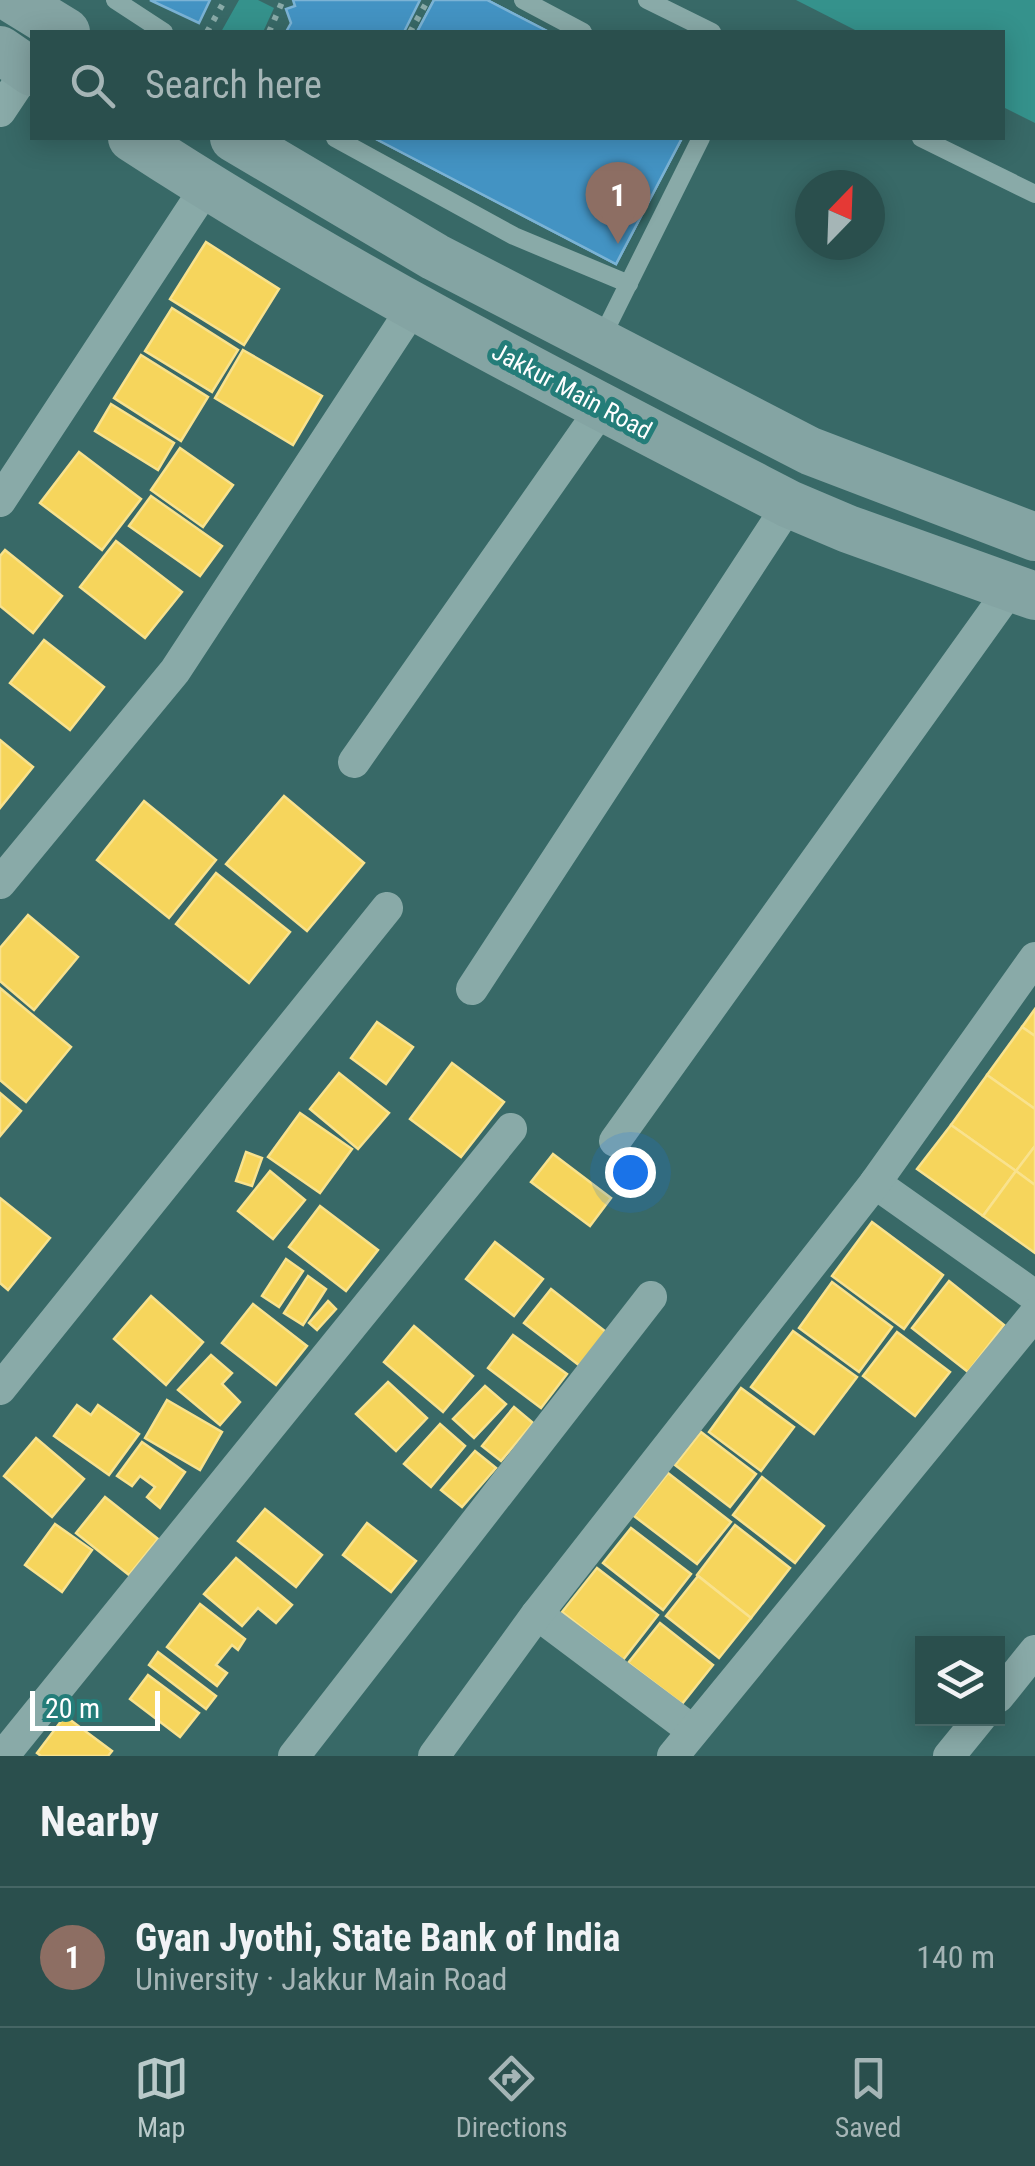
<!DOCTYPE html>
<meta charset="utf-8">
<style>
:root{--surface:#2a4f4d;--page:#325654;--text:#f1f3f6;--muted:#a5b5b6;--line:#466665;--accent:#b9caca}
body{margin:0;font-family:"Roboto Condensed",sans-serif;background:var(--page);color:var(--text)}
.controls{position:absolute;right:30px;bottom:30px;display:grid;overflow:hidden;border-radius:0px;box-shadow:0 5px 25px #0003}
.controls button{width:90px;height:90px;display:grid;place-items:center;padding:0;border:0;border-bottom:2px solid var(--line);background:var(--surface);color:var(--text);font:50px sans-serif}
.compass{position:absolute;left:795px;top:170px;width:90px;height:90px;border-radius:50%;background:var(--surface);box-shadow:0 5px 25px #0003;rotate:23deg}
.scale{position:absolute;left:30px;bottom:25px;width:130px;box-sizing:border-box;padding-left:10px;border:5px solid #fff;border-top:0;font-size:28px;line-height:35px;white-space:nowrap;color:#fff;-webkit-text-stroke:8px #247d79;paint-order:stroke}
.you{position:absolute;left:630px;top:1172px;width:35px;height:35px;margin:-25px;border:8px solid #fff;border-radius:50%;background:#1a73e8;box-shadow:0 0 0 15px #1a73e833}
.badge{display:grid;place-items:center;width:65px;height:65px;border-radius:50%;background:var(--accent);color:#fff;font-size:32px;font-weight:700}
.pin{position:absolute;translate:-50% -82px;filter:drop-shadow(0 2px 5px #0008)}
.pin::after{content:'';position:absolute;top:52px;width:35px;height:30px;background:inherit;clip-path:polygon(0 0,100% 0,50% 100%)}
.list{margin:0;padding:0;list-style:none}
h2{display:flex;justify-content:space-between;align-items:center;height:130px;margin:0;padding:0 40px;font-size:42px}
h2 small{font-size:32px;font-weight:400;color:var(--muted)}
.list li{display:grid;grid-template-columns:65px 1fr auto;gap:30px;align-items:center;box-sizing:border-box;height:140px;padding:0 40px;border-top:2px solid var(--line)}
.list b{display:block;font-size:38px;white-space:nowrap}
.list p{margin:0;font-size:32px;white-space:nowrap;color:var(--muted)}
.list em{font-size:32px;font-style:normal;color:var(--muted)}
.icon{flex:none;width:55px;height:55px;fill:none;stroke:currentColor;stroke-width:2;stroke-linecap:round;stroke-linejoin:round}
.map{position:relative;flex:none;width:1035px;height:1756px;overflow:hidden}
.search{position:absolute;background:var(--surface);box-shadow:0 5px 25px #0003;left:30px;right:30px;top:30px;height:110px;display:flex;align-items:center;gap:25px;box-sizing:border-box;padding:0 35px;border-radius:0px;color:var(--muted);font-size:38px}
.sheet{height:270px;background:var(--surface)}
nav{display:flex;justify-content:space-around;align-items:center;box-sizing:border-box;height:140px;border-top:2px solid var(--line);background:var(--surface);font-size:28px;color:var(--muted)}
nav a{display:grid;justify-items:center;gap:5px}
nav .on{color:var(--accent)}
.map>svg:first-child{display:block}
</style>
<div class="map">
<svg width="1035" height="1756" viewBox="0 0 1035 1756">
<rect width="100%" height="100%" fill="#386967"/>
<g fill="#35928c">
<polygon points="239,0 258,0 274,8 263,32 221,32"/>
<polygon points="796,0 1035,0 1035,123 1003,107 1002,32 859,32"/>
</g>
<g fill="#f6d55c" stroke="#f9e28d" stroke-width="2.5">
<polygon points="206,242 279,289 244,345 170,299"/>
<polygon points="172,308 238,350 212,392 145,351"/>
<polygon points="243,350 322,396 293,445 215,398"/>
<polygon points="141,355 208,397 181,441 114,398"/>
<polygon points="111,404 174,443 158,470 95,431"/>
<polygon points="180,448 233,485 203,527 151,490"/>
<polygon points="79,452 141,499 102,550 40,503"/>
<polygon points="151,496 222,546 200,576 129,526"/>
<polygon points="116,541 182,592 145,638 80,587"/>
<polygon points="5,550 62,596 33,633 0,606 0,556"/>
<polygon points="44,640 104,687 70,730 10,683"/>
<polygon points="0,740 33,767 0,808"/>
<polygon points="284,796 364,863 307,931 226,864"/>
<polygon points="144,801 216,860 169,918 97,860"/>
<polygon points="216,873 290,932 249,983 176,924"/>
<polygon points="28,915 78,957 34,1010 0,981 0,948"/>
<polygon points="0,988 71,1047 26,1102 0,1080"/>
<polygon points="1035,1009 1035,1036 1022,1027"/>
<polygon points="377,1022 413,1047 386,1084 351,1058"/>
<polygon points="1022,1027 1035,1036 1035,1109 987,1075"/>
<polygon points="452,1063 504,1102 461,1157 410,1119"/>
<polygon points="339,1073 389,1113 358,1149 310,1109"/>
<polygon points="987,1075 1035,1109 1035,1146 1016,1171 951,1125"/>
<polygon points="0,1093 21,1111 0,1136"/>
<polygon points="300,1113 352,1149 320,1193 268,1157"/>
<polygon points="951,1125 1016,1171 983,1216 917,1169"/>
<polygon points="1035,1146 1035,1185 1016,1171"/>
<polygon points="246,1152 262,1158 252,1186 236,1181"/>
<polygon points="553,1154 611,1198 590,1226 531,1182"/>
<polygon points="270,1171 305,1200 273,1239 238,1211"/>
<polygon points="1016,1171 1035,1185 1035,1253 983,1216"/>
<polygon points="0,1198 50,1238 8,1290 0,1283"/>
<polygon points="320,1206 378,1250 346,1291 289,1247"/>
<polygon points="872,1222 943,1275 904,1329 832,1276"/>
<polygon points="495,1242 543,1279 514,1316 466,1279"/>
<polygon points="286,1259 303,1271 279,1307 262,1296"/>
<polygon points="308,1276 326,1289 303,1325 284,1313"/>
<polygon points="949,1281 1004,1325 968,1372 912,1328"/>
<polygon points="832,1282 892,1327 859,1372 799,1328"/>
<polygon points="551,1289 606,1332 580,1366 524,1323"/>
<polygon points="151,1296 203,1342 166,1385 114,1339"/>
<polygon points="328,1301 336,1309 317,1330 309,1323"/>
<polygon points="253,1304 307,1346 276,1385 222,1343"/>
<polygon points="414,1326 473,1376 443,1412 384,1362"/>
<polygon points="793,1331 857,1377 814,1434 751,1387"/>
<polygon points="897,1332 950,1372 915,1416 863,1376"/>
<polygon points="513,1335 567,1374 541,1408 488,1368"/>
<polygon points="211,1355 232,1373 222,1384 240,1402 220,1425 178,1390"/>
<polygon points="388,1382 427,1418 396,1451 356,1414"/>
<polygon points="485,1386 506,1404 474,1438 453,1419"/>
<polygon points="741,1388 794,1427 761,1471 709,1432"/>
<polygon points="167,1400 222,1432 200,1470 145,1438"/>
<polygon points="77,1405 91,1415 98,1405 139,1434 109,1475 54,1436"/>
<polygon points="514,1407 533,1423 501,1461 482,1446"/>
<polygon points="440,1424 465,1446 431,1487 404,1464"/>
<polygon points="701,1432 756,1474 730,1507 675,1465"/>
<polygon points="36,1438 84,1479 52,1517 4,1476"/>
<polygon points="142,1442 185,1472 160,1508 147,1497 155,1487 140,1476 132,1486 117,1476"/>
<polygon points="475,1451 496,1468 462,1507 441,1490"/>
<polygon points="668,1473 731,1522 697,1564 634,1516"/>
<polygon points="762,1477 824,1526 795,1563 733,1515"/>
<polygon points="105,1497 158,1539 129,1575 76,1533"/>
<polygon points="265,1509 322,1555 296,1587 238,1541"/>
<polygon points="367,1523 416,1561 391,1592 343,1555"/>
<polygon points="55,1524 92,1550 62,1592 25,1565"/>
<polygon points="735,1525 790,1568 751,1618 697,1575"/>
<polygon points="631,1528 691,1574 663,1610 603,1563"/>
<polygon points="236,1558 292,1605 276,1623 258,1608 242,1626 204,1594"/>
<polygon points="597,1568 658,1615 623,1660 562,1612"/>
<polygon points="698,1576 751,1618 719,1658 666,1616"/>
<polygon points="200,1604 245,1639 238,1650 232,1645 216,1665 227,1673 217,1686 167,1647"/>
<polygon points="660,1623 713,1665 682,1704 628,1663"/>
<polygon points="158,1652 216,1696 206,1709 149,1665"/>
<polygon points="148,1675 199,1713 180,1737 130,1699"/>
<polygon points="65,1716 112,1751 108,1756 41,1756 37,1753"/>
</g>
<g fill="#4393c3" stroke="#7bb3d5" stroke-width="2.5">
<polygon points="150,0 210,0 199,23"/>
<polygon points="293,0 420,0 404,32 286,32 291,23 286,9 295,6"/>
<polygon points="434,0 487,0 549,32 417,32"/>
<polygon points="434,0 487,0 549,32 417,32"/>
<polygon points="374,138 466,138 517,163 530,138 603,138 575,193 599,206 634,138 682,138 616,264"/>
<polygon points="374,138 682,138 616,264"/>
</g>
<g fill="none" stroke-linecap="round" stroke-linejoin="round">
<g stroke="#89aaa8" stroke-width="6" stroke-dasharray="5 8" stroke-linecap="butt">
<polyline points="207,32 225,0"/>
<polyline points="269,32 283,0"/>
<polyline points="410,32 428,0"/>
</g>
<g stroke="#89aaa8" stroke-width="18">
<polyline points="115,0 164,32"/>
<polyline points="523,0 583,32"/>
<polyline points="647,0 712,32"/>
<polyline points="335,138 514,236 629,284"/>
<polyline points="921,138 1035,194"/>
<polyline points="601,339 701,138"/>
</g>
<g stroke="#89aaa8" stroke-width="32">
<polyline points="0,111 28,69"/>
<polyline points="0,501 207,186"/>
<polyline points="354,762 602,408"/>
<polyline points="0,883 175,671 414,306"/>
<polyline points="472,989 789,504"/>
<polyline points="615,1141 1011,588"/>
<polyline points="875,1183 1035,1296"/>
<polyline points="0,1389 387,908"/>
<polyline points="537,1614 693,1731"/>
<polyline points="998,1697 1035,1651"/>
<polyline points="3,1756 511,1129"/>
<polyline points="294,1756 651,1297"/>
<polyline points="434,1756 537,1614 875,1183 1035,958"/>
<polyline points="673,1756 1035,1314"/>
<polyline points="949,1756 980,1718"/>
</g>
<g stroke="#84a4a3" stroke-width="48">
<polyline points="14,0 66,32"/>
<polyline points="0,50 32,72"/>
<path d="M132,138C342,275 566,389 789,504L848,529L1035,596"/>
<polyline points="234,138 435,257 810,451 1035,537"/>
</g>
</g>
<g text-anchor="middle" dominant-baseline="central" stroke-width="10" stroke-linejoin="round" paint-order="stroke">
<g font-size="25" fill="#fff" stroke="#247d79">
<text transform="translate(572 391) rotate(28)">Jakkur Main Road</text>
</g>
</g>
</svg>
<div class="controls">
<button><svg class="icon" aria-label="layers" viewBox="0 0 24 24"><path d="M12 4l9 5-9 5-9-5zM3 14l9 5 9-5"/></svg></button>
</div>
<svg class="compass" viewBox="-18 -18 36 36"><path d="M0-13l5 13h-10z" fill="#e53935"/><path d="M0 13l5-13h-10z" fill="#a5b5b6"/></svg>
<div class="scale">20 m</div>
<div class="you"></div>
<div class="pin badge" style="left:618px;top:244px;background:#8d6e63">1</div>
<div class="search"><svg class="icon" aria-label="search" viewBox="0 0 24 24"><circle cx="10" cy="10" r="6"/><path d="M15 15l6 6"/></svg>Search here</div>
</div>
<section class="sheet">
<h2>Nearby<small></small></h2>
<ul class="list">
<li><span class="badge" style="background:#8d6e63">1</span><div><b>Gyan Jyothi, State Bank of India</b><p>University · Jakkur Main Road</p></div><em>140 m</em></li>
</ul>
</section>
<nav>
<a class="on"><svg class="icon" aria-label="map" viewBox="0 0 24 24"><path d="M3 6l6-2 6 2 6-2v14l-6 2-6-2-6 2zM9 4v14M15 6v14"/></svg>Map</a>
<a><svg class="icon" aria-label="directions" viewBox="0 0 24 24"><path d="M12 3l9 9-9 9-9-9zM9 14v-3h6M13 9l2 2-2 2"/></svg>Directions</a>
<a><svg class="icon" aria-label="saved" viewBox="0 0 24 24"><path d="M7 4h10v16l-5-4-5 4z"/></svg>Saved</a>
</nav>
